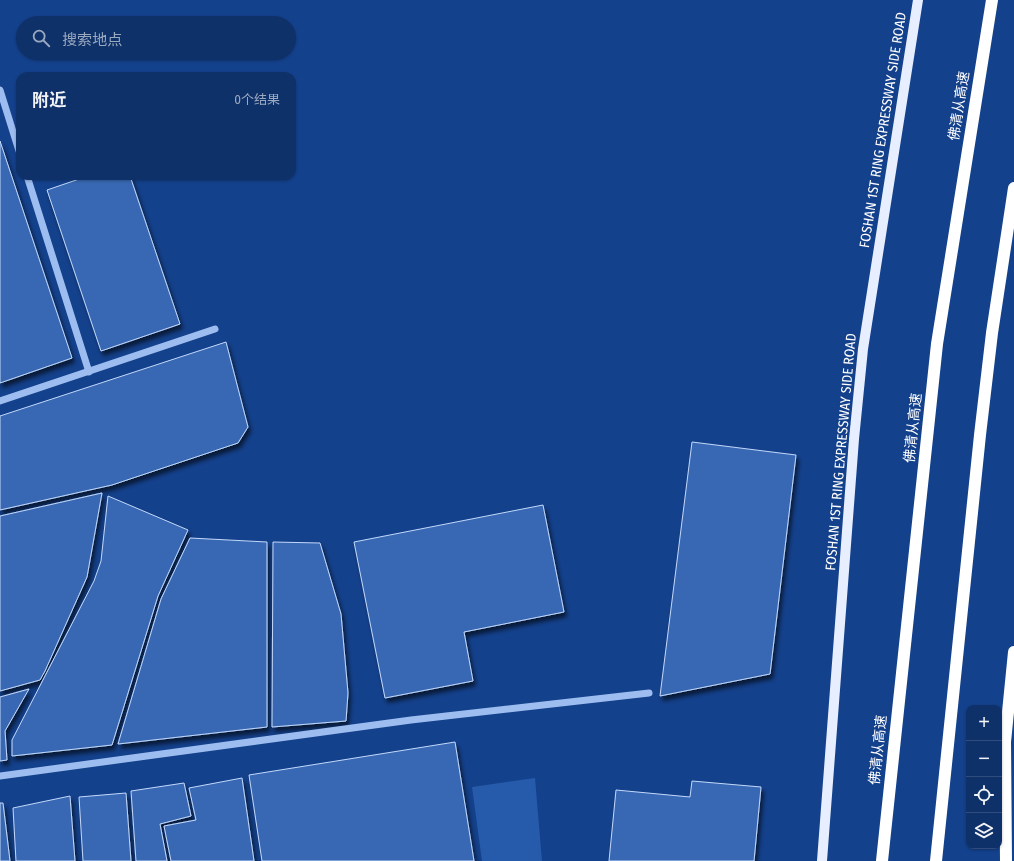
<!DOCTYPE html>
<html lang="zh">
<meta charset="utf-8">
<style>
:root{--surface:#0f3169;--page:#1d3d71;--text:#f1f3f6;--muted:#9ba9c0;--line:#2f4c7d}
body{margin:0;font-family:"Fira Sans Condensed","Noto Sans SC",sans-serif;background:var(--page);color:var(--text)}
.controls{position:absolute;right:12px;bottom:12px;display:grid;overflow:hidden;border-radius:8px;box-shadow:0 1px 3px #0004}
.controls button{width:36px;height:36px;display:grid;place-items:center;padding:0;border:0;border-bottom:1px solid var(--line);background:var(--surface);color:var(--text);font:20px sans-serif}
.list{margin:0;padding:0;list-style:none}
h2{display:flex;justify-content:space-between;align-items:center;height:52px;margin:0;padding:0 16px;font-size:17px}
h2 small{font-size:13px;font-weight:400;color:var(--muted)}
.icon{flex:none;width:22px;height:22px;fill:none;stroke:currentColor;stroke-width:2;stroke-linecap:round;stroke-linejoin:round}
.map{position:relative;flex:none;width:1014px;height:861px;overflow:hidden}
.search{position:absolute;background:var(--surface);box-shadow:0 1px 3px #0004;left:16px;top:16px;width:280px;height:44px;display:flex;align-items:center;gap:10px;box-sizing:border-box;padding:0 14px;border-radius:22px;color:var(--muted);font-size:15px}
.panel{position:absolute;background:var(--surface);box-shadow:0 1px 3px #0004;left:16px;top:72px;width:280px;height:108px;border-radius:12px}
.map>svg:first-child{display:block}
</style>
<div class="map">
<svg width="1014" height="861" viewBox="0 0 1014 861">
<defs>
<filter id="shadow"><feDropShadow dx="2.5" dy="4.5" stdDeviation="2" flood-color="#0009"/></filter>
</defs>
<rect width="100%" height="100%" fill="#14418c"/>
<polygon fill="#265aab" points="535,778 542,861 482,861 472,787"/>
<g fill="#3868b3" stroke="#c3d9fb" filter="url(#shadow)">
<polygon points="0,141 72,358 0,383"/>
<polygon points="88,176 130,176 180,324 101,351 47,190"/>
<polygon points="226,342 248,427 238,443 112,485 0,510 0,416"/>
<polygon points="692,442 796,455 770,674 660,696"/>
<polygon points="102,493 87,577 45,671 40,680 0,691 0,516"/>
<polygon points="108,496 188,530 158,596 112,745 12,756 12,740 94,581 101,561"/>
<polygon points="543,505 564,612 464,632 473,681 385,698 354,542"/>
<polygon points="190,538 267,542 267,727 118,744 161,599"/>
<polygon points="273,542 320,543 341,614 348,693 346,721 272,727"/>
<polygon points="29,689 5,731 7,760 0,761 0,697"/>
<polygon points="455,742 474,861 262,861 249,775"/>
<polygon points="242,778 254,861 171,861 164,826 196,820 189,788"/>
<polygon points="692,781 761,787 754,861 609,861 616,790 690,797"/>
<polygon points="184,783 191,816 160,824 167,861 136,861 131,791"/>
<polygon points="126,793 131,861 83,861 79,797"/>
<polygon points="70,796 75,861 16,861 13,808"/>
<polygon points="0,803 3,803 10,861 0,861"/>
</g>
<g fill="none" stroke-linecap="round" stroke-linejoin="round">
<g stroke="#9dbdf0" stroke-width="7">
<polyline points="0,90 20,154"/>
<polyline points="27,176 89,372"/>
<polyline points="0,401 215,329"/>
<polyline points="0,776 411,720 649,693"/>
</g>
<polyline stroke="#e6eeff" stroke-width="10" points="822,861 854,439 863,349 918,0"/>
<g stroke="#fff" stroke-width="12">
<polyline points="882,861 937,344 992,0"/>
<polyline points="936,861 980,435 992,333 1014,188"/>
<polyline points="1006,861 1005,742 1014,652"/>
</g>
</g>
<g text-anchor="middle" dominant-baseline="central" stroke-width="4" stroke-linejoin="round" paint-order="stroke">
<g font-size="14" fill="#fff" stroke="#14418c">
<text transform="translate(959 106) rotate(-81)">佛清从高速</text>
<text transform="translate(883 130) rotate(-81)">FOSHAN 1ST RING EXPRESSWAY SIDE ROAD</text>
<text transform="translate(913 428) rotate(-84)">佛清从高速</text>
<text transform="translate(841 452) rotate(-85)">FOSHAN 1ST RING EXPRESSWAY SIDE ROAD</text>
<text transform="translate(878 750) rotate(-84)">佛清从高速</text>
</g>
</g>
</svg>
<div class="controls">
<button>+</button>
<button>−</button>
<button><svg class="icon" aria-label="locate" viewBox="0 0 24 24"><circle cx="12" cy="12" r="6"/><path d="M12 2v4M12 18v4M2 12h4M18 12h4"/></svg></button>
<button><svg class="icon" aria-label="layers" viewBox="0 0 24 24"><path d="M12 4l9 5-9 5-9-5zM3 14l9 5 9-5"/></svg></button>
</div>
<div class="search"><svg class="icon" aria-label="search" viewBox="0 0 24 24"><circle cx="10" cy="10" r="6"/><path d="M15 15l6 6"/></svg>搜索地点</div>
<section class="panel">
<h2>附近<small>0个结果</small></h2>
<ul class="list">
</ul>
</section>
</div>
